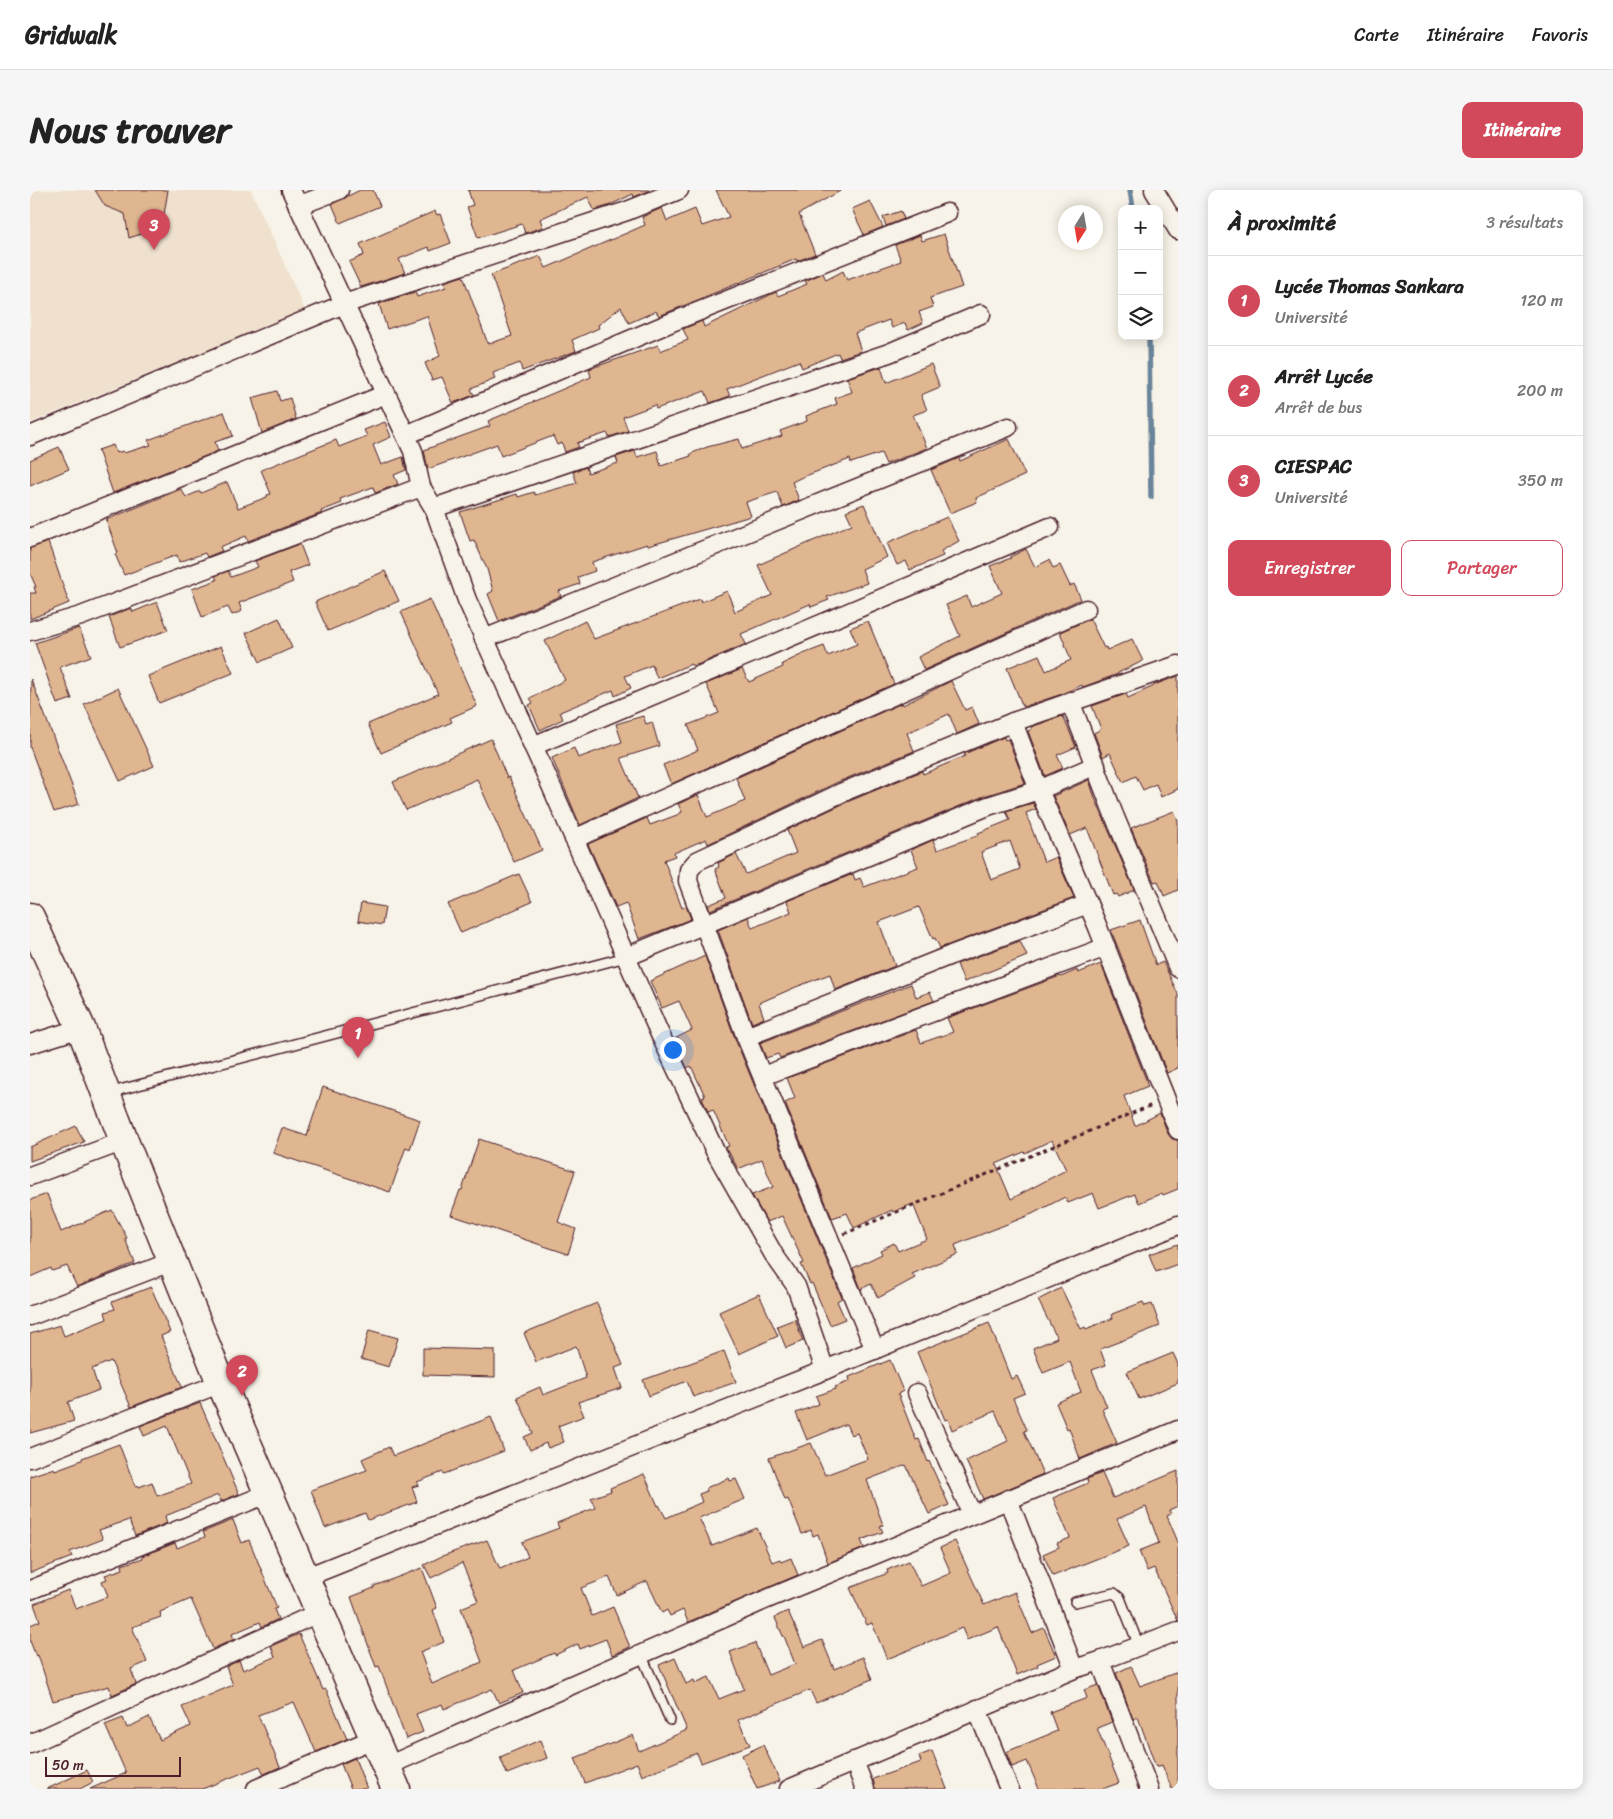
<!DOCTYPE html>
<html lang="fr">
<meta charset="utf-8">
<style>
:root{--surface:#fff;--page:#f6f6f6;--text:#222;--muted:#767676;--line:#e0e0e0;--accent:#d1495b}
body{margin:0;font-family:Sriracha,sans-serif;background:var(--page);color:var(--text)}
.controls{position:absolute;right:15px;top:15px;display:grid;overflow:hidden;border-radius:10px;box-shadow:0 2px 12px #0003}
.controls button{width:45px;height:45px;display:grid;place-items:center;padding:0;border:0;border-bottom:1px solid var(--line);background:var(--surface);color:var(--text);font:25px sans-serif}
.compass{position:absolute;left:1028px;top:15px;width:45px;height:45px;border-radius:50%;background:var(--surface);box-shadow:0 2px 12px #0003;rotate:191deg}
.scale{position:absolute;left:15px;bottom:12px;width:136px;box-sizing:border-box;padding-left:5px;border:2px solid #4a1f2b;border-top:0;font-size:14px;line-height:18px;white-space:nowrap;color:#4a1f2b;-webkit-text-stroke:4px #f7f3e8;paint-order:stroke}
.you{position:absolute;left:642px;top:859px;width:18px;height:18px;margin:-12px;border:4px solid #fff;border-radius:50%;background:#1a73e8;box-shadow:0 0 0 8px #1a73e833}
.badge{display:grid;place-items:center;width:32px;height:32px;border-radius:50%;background:var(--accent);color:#fff;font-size:16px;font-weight:700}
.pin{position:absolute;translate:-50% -41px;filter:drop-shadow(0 1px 2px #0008)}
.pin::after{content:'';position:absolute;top:26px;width:18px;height:15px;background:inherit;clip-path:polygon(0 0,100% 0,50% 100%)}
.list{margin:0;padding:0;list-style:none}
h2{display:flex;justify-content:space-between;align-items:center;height:65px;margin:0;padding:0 20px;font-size:21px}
h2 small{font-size:16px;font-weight:400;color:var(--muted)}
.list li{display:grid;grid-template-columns:32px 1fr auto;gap:15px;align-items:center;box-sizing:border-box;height:90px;padding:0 20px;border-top:1px solid var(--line)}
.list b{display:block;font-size:19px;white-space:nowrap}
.list p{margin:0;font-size:16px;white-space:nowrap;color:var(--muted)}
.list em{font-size:16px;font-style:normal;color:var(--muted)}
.actions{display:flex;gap:10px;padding:15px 20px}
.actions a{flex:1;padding:11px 0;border:1px solid var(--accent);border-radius:10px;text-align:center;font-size:18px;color:var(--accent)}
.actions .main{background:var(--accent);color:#fff}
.icon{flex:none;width:28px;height:28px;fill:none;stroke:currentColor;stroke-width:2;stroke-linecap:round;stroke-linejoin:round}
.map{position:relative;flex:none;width:1148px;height:1599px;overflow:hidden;border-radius:10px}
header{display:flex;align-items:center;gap:30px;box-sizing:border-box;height:70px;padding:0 25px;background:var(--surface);border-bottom:1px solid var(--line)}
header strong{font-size:24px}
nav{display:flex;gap:28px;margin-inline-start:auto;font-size:18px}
.intro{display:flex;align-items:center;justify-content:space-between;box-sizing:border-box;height:120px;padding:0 30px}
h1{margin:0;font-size:35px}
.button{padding:12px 22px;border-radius:10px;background:var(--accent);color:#fff;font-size:18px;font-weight:700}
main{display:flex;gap:30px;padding:0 30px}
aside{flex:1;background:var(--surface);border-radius:10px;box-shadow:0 2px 12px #0003}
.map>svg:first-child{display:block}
</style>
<header>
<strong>Gridwalk</strong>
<nav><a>Carte</a><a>Itinéraire</a><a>Favoris</a></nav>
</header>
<div class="intro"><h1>Nous trouver</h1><a class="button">Itinéraire</a></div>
<main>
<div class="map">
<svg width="1148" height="1599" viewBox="0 0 1148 1599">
<rect width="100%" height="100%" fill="#f7f3e8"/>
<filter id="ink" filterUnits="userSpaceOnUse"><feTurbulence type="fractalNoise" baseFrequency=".02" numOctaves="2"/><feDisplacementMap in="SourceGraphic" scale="10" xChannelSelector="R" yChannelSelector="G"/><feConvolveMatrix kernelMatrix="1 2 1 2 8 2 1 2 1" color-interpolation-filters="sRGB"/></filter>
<g filter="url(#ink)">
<polygon fill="#f0e1ce" points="0,0 221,0 275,120 0,233"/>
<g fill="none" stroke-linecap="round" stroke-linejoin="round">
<g stroke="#6b8499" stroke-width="5.5">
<polyline points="1100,0 1103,19"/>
<polyline points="1119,146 1121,307"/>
</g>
</g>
<g fill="#e0b691" stroke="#4a1f2b" fill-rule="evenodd">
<polygon points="65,0 138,0 132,37 99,48 95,24 75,16"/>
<polygon points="330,0 343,0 350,16 310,33 302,14"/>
<polygon points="438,0 619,0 619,1 604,7 603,4 578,16 564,20 558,7 510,29 513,37 495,43 492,34 448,48 437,17 443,15"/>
<polygon points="686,0 812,0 769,24 785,64 767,71 766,69 629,126 626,121 599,133 591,117 568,135 569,138 542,150 546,161 492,181 490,173 463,183 465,189 441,199 444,205 423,213 412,187 402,190 395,173 410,166 397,126 357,139 349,114 385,102 387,107 416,97 414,92 433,86 458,154 482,146 461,85 510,66 516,78 615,35 612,27 632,18 637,31 665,19 672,36 699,27"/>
<polygon points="840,11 853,37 834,45 822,19"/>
<polygon points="405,21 407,25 410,24 421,53 400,61 399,57 369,69 375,83 331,97 319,72 334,65 330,54"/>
<polygon points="871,21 874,29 856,36 853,27"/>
<polygon points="914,44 932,97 900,108 903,117 889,122 893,133 878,140 875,133 862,138 859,130 825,143 831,161 810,168 808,163 772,178 769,171 697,199 700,206 680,213 675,201 626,219 625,215 593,227 598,241 579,247 577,243 547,253 549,257 535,262 532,253 527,255 523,246 471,266 467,254 398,279 394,260 460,236 458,231 561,187 559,179 628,155 630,161 658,150 653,139 672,131 674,137 746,102 748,106 777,94 775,91 793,83 796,90 813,81 817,90 871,71 865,55 890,45 892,51"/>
<polygon points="901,174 910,197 891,205 897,220 883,225 897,258 856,274 851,263 821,273 820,269 770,288 762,292 769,310 753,317 747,302 716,312 721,326 618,356 617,354 562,372 565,381 548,387 550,394 529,401 531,406 469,431 458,404 463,401 457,379 444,350 440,351 430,322 487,304 488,307 504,302 505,305 547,293 543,282 556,277 558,283 588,273 586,267 605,261 607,267 627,261 631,276 661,266 660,264 677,257 709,249 712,259 752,246 750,241 777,231 776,226 807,214 805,208 822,202 817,188 851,177 856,193"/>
<polygon points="247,201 250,211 260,208 266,229 232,243 222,208"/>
<polygon points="194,222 203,246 185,252 188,261 83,303 68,260 83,255 86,263 93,261 94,263 121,255 118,250"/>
<polygon points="355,232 361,247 343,255 351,275 373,267 376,280 364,285 368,294 345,303 343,297 310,309 312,313 291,321 292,323 218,351 216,346 190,357 192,361 177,367 175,363 149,372 147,365 94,385 85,364 88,363 76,330 151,299 156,307 170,301 171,303 197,292 208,318 237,307 237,305 241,304 231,280 306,250 309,257 337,246 334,240"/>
<polygon points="979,249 995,285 946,308 947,312 920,323 901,280 929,268 930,271"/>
<polygon points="29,257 39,279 0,296 0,270"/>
<polygon points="834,314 857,367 832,379 837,393 797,407 799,410 781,417 780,414 711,444 716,454 667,475 667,474 662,476 661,474 627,488 622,475 595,486 601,498 585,506 583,500 530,522 533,529 510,540 499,515 503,513 500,508 535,490 515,451 555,431 564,449 670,409 671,412 697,401 705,422 742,405 728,375 822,334 816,321"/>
<polygon points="917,327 929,351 911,361 913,366 880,380 876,371 867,375 857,353"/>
<polygon points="18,352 39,413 0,429 0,403 6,403 4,397 6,397 0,383 0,358"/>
<polygon points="270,354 278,375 259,382 263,392 209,413 212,421 202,425 198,417 172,427 162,399 187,390 185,386 198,381 201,387 228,377 225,371"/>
<polygon points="996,359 1005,377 1019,370 1023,378 1030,375 1040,396 1044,394 1051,409 894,480 888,467 930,446 916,415 937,406 941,417 972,403 960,376 981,368 980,367"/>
<polygon points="355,381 369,411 298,441 285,412"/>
<polygon points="400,409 447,516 420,528 422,532 351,563 338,534 408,504 371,422"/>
<polygon points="127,412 138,440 90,457 79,427 101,418 103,422"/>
<polygon points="249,428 262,458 230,472 216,443"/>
<polygon points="1060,429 1074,458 1076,457 1077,460 1102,449 1113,471 1088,483 1088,484 1053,497 1052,495 1032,504 993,517 977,478 1009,465 1016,481 1041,470 1030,442"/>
<polygon points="838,431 864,494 641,594 633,575 668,560 658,535 689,523 676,494 712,479 719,492 753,477 752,474 773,464 794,456 798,466 827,454 820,438"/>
<polygon points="49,438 61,466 30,477 42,509 27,514 5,453"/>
<polygon points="191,456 203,483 129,513 118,486"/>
<polygon points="1148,486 1148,599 1131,607 1126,594 1113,600 1106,586 1093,592 1080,563 1073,567 1064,543 1071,539 1062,516 1096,504 1098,508 1124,496 1124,495"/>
<polygon points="1,489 49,614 24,622 0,557"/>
<polygon points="921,491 935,520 942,517 949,534 927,544 919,524 877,543 884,561 808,592 678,654 676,649 644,663 645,666 634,670 652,718 656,716 661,729 609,749 596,713 586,717 558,654 617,628 620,635 647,625 652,622 648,614 668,605 677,627 715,611 706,588 872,513 873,515"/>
<polygon points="88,498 124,576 90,591 54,514"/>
<polygon points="613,526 616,534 622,532 629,556 591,568 608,608 550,635 522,568 544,558 548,568 592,552 586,534"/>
<polygon points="1033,526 1046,557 1027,565 1033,578 1015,586 998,541 1002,539 1001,537"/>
<polygon points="974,547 975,550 978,549 995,593 954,606 680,720 678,715 696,708 685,679 689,677 688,673 706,664 716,684 766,663 757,640 817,612 892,581 893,584 935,566 934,564"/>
<polygon points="461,549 477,588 479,587 512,660 484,672 447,589 376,620 363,592"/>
<polygon points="1059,590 1065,608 1104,700 1088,707 1086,704 1083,705 1057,638 1040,645 1023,606"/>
<path d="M1003,613L1006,619L996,623L1014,672L1026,667L1044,708L910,758L905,748L903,749L889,717L849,732L865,776L805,800L800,784L766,797L729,813L734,828L722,833L688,740L718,727L722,738L761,722L757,711L823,684L825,690L830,688L834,697L888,677L881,660L903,650L907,660L949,645L948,643L980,630L976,621ZM980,651L990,679L961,690L951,662Z"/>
<polygon points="1144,621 1148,631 1148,700 1134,706 1128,691 1124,692 1101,638"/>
<polygon points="489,684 502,712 431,743 418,714"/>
<polygon points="331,713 355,717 352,735 328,731"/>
<polygon points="1110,730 1126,775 1133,772 1148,804 1148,878 1137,883 1081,740"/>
<polygon points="990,751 997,766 934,792 927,774"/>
<polygon points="675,766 706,851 812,1108 807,1111 815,1129 800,1135 782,1093 780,1094 771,1074 774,1073 752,1026 737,1032 722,1005 743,997 732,969 708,979 696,957 699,956 683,920 678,922 672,908 675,906 661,876 657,878 644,849 662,840 649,811 632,818 620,791"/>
<path d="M1071,774L1117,892H1116L1118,896L1094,906L1105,936L1130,923L1138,944L1142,949L1148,950V999L1133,1005L1132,1003L1109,1013L1105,1004L1069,1018L1063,1003L1038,1013L1035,1007L1002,1024L925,1055L928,1064L882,1084L885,1088L848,1108L841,1094L831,1099L823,1078L852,1064L850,1060L864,1053L868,1061L897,1049L883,1014L863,1022L862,1020L824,1038L817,1023L802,1028L755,913L765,908L757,888L886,840L891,853L923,842L917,828L1030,786L1031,787L1047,780L1048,783ZM1022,950L1036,980L981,1009L966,974L994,962L995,963Z"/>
<polygon points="881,794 886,807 900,802 904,811 750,868 748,864 736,868 730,853"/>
<polygon points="293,897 390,930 380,959 376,957 360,1002 243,963 252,938 277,946"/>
<polygon points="46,936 54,952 0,971 0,957"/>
<polygon points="449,949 545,981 528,1032 546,1039 538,1064 421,1025 430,1000 432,1000"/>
<polygon points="17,1004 31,1042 82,1020 97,1048 95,1049 105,1073 47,1097 37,1076 22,1081 21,1078 0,1087 0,1010"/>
<polygon points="1148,1054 1148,1074 1126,1082 1119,1064"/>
<polygon points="121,1097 140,1142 131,1146 152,1197 101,1217 81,1171 62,1179 69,1200 38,1212 44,1231 0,1243 0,1144 30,1135 34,1146 77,1129 75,1122 85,1119 82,1112"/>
<polygon points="1031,1098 1051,1139 1055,1137 1056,1139 1083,1128 1082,1124 1113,1112 1115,1116 1122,1114 1130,1136 1070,1159 1076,1175 1062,1180 1077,1217 1072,1219 1087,1253 1050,1269 1039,1238 1037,1239 1026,1213 1051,1202 1040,1172 1013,1183 1003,1158 1027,1148 1008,1110"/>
<polygon points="729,1104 748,1146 709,1164 689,1122"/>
<polygon points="567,1113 593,1175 585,1178 592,1198 548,1212 554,1226 528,1236 534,1252 518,1258 516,1253 500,1260 494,1247 503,1243 487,1207 510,1197 513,1205 556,1188 546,1156 506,1172 494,1143"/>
<polygon points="765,1129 773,1151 756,1158 747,1136"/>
<polygon points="959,1133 981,1189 987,1186 995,1203 983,1208 997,1240 994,1241 1013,1284 953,1309 936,1271 978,1251 965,1221 922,1240 918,1229 915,1230 887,1162"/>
<polygon points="339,1140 368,1148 359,1177 331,1169"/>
<polygon points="393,1158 465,1160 465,1187 393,1185"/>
<polygon points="694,1161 706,1192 663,1207 657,1191 619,1206 613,1190"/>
<polygon points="1143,1163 1148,1174 1148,1193 1109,1209 1097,1182"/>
<polygon points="860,1170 873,1201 868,1204 886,1250 889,1249 898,1272 899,1271 919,1315 899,1324 876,1275 837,1290 853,1335 850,1336 853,1342 831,1350 834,1358 798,1373 788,1344 783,1346 781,1340 772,1344 758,1309 755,1310 739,1268 781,1253 795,1285 838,1269 827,1243 821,1245 816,1234 777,1250 766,1223 789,1214 786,1206 806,1199 805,1197 820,1191 819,1187"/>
<polygon points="170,1213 209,1304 191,1311 188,1305 135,1326 137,1333 105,1346 99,1330 69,1340 73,1349 40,1362 42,1367 0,1383 0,1286 24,1278 25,1280 52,1270 52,1268 89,1254 105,1296 108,1295 109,1297 122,1292 127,1306 161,1294 137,1236 114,1246 110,1236"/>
<polygon points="461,1227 474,1261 414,1284 413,1282 387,1292 389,1295 382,1297 387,1312 338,1330 335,1323 295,1338 281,1300 337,1280 332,1269 359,1257 363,1266"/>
<polygon points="1148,1281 1148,1316 1139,1320 1141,1324 1137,1326 1148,1352 1148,1431 1124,1378 1117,1381 1109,1361 1129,1353 1116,1317 1087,1329 1099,1356 1023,1386 1013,1364 1029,1357 1027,1353 1040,1348 1023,1308 1058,1293 1057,1289 1072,1283 1083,1308"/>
<polygon points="614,1284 628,1316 629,1315 636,1328 672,1312 669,1304 677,1301 676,1298 699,1288 700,1291 706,1289 715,1309 669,1328 682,1356 727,1338 742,1372 750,1369 751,1372 761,1368 768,1385 658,1432 653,1420 640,1426 637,1420 632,1423 617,1391 587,1405 579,1387 551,1398 562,1426 583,1417 600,1457 582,1465 576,1449 550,1459 548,1454 525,1465 524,1463 484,1480 493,1503 469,1513 462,1499 414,1519 412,1514 386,1524 393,1542 376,1549 349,1476 346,1477 321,1407 344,1398 344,1396 392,1378 407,1418 403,1420 414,1452 390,1462 402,1494 452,1472 431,1418 448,1411 432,1373 401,1388 394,1375 412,1366 457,1350 470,1379 498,1367 492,1352 529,1338 527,1333 565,1318 561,1308 581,1301 580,1298"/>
<polygon points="203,1330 212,1353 219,1350 247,1418 244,1419 248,1429 232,1437 230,1432 202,1444 204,1449 183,1459 161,1409 130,1422 131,1427 102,1437 117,1472 101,1479 106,1494 82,1505 79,1496 23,1511 8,1465 6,1466 0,1451 0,1435 10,1431 4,1414 38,1400 46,1419 78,1406 72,1391 77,1389 75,1385 93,1379 92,1375 113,1368 112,1366 145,1353 147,1358 175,1347 173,1342"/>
<polygon points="925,1351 954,1415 985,1402 1002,1443 1014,1438 1026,1466 1007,1474 1008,1476 987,1485 968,1437 937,1450 932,1438 857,1469 842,1433 837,1435 820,1398 858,1383 857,1380 879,1371 891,1396 921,1383 910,1358"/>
<polygon points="758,1421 774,1457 792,1450 804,1479 833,1467 842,1489 786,1513 780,1500 708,1530 720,1555 671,1573 667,1563 612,1586 607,1573 555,1593 545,1568 603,1545 609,1561 657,1540 629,1475 645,1468 656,1494 664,1490 665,1493 679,1487 689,1509 714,1499 700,1462 725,1453 738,1485 765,1474 754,1446 753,1446 745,1428 747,1427 747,1426"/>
<polygon points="269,1444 293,1500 296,1499 317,1549 286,1562 264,1512 228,1525 250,1577 234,1584 230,1576 172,1599 60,1599 96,1583 75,1535 93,1528 97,1538 119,1527 130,1550 161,1536 152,1517 203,1495 196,1477 209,1470 213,1480 245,1467 241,1456"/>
<polygon points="1101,1476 1110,1496 1148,1482 1148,1599 1142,1599 1132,1575 1126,1577 1108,1527 1103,1529 1086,1483"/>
<polygon points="1068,1495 1082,1532 1067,1538 1089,1593 1072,1599 1009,1599 997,1571 982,1577 976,1562 1027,1541 1020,1522 1057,1508 1054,1500"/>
<polygon points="510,1550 517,1568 477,1584 470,1567"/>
<polygon points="733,1555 750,1591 727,1599 712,1565"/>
<polygon points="902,1561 917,1599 845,1599 843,1589 891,1572 889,1566"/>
<polygon points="325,1568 326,1571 337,1599 321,1599 311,1574"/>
<polygon points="57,1580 63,1592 50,1599 17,1599"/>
</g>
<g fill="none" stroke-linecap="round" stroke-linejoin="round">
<defs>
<g id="service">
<polyline points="78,903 596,767"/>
<polyline points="1045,1412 1084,1403 1090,1408 1109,1456"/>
<polyline points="611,1464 640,1530"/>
</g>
<g id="minor">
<polyline points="261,0 383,261 391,297 404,318 437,410 519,591 628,840 685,961 744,1065 766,1096 795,1180"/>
<polyline points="1124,0 1148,40"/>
<polyline points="268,16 309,0"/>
<polyline points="376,245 642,132 917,23"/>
<polyline points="0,246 314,114 597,21 649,0"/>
<polyline points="404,318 859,163 951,124"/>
<polyline points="0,348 356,204"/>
<polyline points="0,441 51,426 391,297"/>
<polyline points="454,449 978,237"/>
<polyline points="1040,511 1084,625 1148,778"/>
<polyline points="983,532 1009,600 1067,735 1148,940"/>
<polyline points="503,556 1020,337"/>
<polyline points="544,649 1056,419"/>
<polyline points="596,767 958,616 1009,600 1066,575"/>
<polyline points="716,847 921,765 1058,714"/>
<polyline points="0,854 51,838"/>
<polyline points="733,886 1076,757"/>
<polyline points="0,986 94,951"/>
<polyline points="0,1126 143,1071"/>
<polyline points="845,1160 716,847 658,691 659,680 667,671 813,602 983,532 1148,475"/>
<polyline points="887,1203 942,1324"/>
<polyline points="0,1268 191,1193"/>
<polyline points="978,1309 1044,1479"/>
<polyline points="274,1388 795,1180 1148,1035"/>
<polyline points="0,1400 237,1304"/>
<polyline points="1070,1471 1119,1599"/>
<polyline points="947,1519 979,1599"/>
<polyline points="0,1554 290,1422"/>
<polyline points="824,1571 835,1599"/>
<polyline points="357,1576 737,1409 1148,1240"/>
<polyline points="226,1599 345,1548"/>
<polyline points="759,1599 1044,1479 1070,1471 1148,1441"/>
</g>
<polyline id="trunk" points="0,727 51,838 94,951 191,1193 366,1599"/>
</defs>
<use href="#service" stroke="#4a1f2b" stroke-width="12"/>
<use href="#minor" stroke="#4a1f2b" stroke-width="21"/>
<use href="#trunk" stroke="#4a1f2b" stroke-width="31"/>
<polyline stroke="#4a1f2b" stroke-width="3" stroke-dasharray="4 4" stroke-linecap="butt" points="814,1044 1122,915"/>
<use href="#service" stroke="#f7f3e8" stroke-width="9"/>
<use href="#minor" stroke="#f7f3e8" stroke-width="18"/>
<use href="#trunk" stroke="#f7f3e8" stroke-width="28"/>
</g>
</g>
</svg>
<div class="controls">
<button>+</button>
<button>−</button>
<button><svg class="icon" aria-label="layers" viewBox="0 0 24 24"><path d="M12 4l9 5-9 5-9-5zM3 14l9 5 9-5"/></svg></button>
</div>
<svg class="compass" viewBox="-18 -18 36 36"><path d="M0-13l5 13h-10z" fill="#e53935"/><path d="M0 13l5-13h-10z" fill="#767676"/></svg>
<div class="scale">50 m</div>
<div class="you"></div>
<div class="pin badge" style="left:328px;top:868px">1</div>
<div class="pin badge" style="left:212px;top:1206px">2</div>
<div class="pin badge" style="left:124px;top:60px">3</div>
</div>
<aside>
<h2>À proximité<small>3 résultats</small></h2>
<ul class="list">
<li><span class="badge">1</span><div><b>Lycée Thomas Sankara</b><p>Université</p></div><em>120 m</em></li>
<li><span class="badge">2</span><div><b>Arrêt Lycée</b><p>Arrêt de bus</p></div><em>200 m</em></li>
<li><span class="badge">3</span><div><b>CIESPAC</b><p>Université</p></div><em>350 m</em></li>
</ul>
<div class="actions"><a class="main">Enregistrer</a><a>Partager</a></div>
</aside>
</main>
